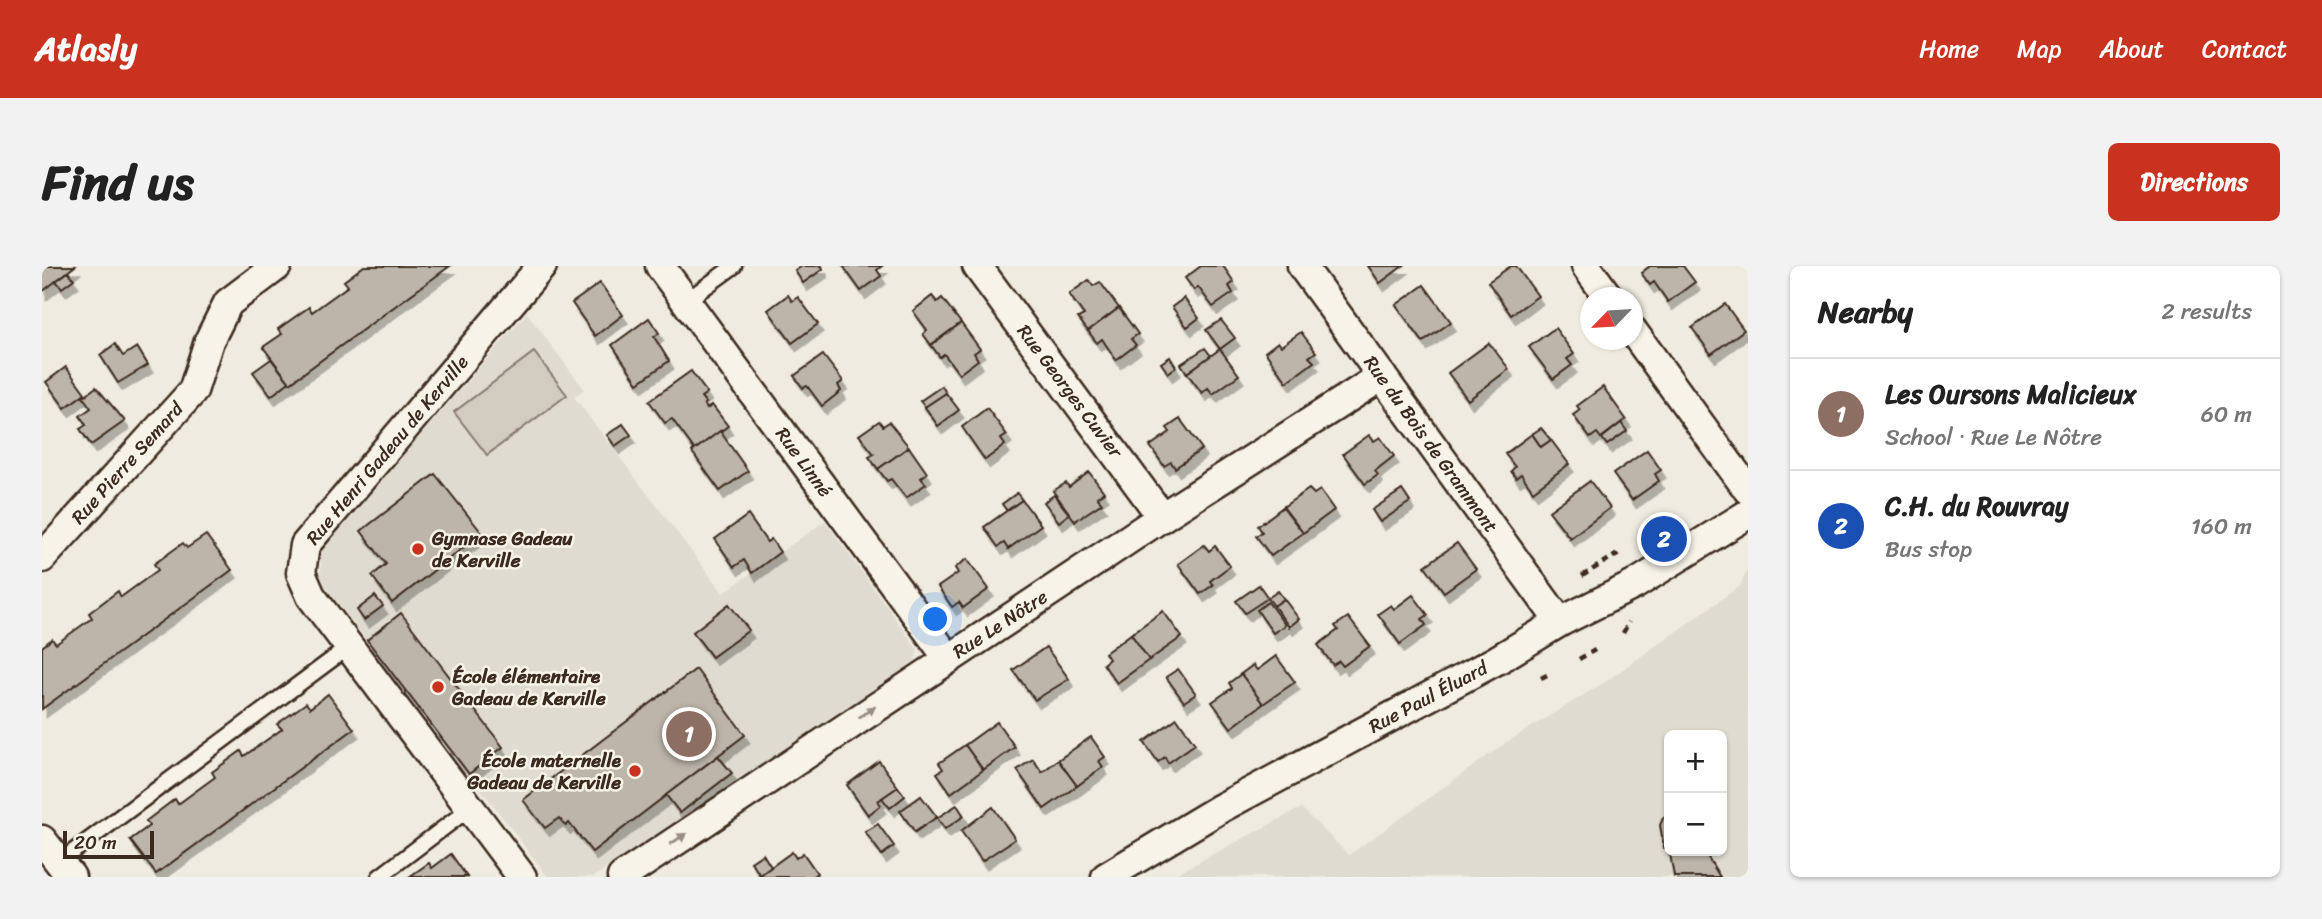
<!DOCTYPE html>
<meta charset="utf-8">
<style>
:root{--surface:#fff;--page:#f2f2f2;--text:#222;--muted:#767676;--line:#e0e0e0;--accent:#c8321e}
body{margin:0;font-family:Sriracha,sans-serif;background:var(--page);color:var(--text)}
.controls{position:absolute;right:21px;bottom:21px;display:grid;overflow:hidden;border-radius:10px;box-shadow:0 2px 5px #0004}
.controls button{width:63px;height:63px;display:grid;place-items:center;padding:0;border:0;border-bottom:2px solid var(--line);background:var(--surface);color:var(--text);font:35px sans-serif}
.compass{position:absolute;left:1538px;top:21px;width:63px;height:63px;border-radius:50%;background:var(--surface);box-shadow:0 2px 5px #0004;rotate:245deg}
.scale{position:absolute;left:21px;bottom:18px;width:91px;box-sizing:border-box;padding-left:7px;border:4px solid #3b2a1e;border-top:0;font-size:19px;line-height:24px;white-space:nowrap;color:#3b2a1e;-webkit-text-stroke:5px #f7f3e8;paint-order:stroke}
.you{position:absolute;left:894px;top:354px;width:24px;height:24px;margin:-18px;border:5px solid #fff;border-radius:50%;background:#1a73e8;box-shadow:0 0 0 10px #1a73e833}
.badge{display:grid;place-items:center;width:46px;height:46px;border-radius:50%;background:var(--accent);color:#fff;font-size:23px;font-weight:700}
.pin{position:absolute;translate:-50% -50%;border:4px solid #fff;box-shadow:0 2px 7px #0006}
.list{margin:0;padding:0;list-style:none}
h2{display:flex;justify-content:space-between;align-items:center;height:91px;margin:0;padding:0 28px;font-size:30px}
h2 small{font-size:23px;font-weight:400;color:var(--muted)}
.list li{display:grid;grid-template-columns:46px 1fr auto;gap:21px;align-items:center;box-sizing:border-box;height:112px;padding:0 28px;border-top:2px solid var(--line)}
.list b{display:block;font-size:26px;white-space:nowrap}
.list p{margin:0;font-size:23px;white-space:nowrap;color:var(--muted)}
.list em{font-size:23px;font-style:normal;color:var(--muted)}
.map{position:relative;flex:none;width:1706px;height:611px;overflow:hidden;border-radius:10px}
header{display:flex;align-items:center;gap:42px;box-sizing:border-box;height:98px;padding:0 35px;background:var(--accent);color:#fff}
header strong{font-size:33px}
nav{display:flex;gap:38px;margin-inline-start:auto;font-size:24px}
.intro{display:flex;align-items:center;justify-content:space-between;box-sizing:border-box;height:168px;padding:0 42px}
h1{margin:0;font-size:49px}
.button{padding:18px 32px;border-radius:10px;background:var(--accent);color:#fff;font-size:24px;font-weight:700}
main{display:flex;gap:42px;padding:0 42px}
aside{flex:1;background:var(--surface);border-radius:10px;box-shadow:0 2px 5px #0004}
.map>svg:first-child{display:block}
</style>
<header>
<strong>Atlasly</strong>
<nav><a>Home</a><a>Map</a><a>About</a><a>Contact</a></nav>
</header>
<div class="intro"><h1>Find us</h1><a class="button">Directions</a></div>
<main>
<div class="map">
<svg width="1706" height="611" viewBox="0 0 1706 611">
<defs>
<filter id="shadow"><feDropShadow dx="4.5" dy="8" stdDeviation="0" flood-color="#0004"/></filter>
</defs>
<rect width="100%" height="100%" fill="#efebe0"/>
<filter id="ink" filterUnits="userSpaceOnUse"><feTurbulence type="fractalNoise" baseFrequency=".0143" numOctaves="2"/><feDisplacementMap in="SourceGraphic" scale="14" xChannelSelector="R" yChannelSelector="G"/><feConvolveMatrix kernelMatrix="1 2 1 2 8 2 1 2 1" color-interpolation-filters="sRGB"/></filter>
<g filter="url(#ink)">
<g fill="#e0dbd0" fill-rule="evenodd">
<polygon points="485,47 542,123 532,131 681,327 783,255 876,384 873,395 552,611 506,611 283,320 278,308 280,282"/>
<path d="M1706,302V611H1128L1259,542L1307,589L1465,476L1563,416L1698,320ZM1627,469H1680V585H1627Z"/>
</g>
<polygon fill="#d1cbc0" stroke="#867a6f" stroke-width="2" points="492,86 525,129 445,189 412,146"/>
<g fill="#bdb5aa" stroke="#3b2a1e" stroke-width="2" filter="url(#shadow)">
<polygon points="0,0 33,0 0,26"/>
<polygon points="322,0 408,0 248,117 221,81 240,68 236,63 267,41 270,46 306,20 302,15"/>
<polygon points="760,0 780,0 781,3 761,17 753,5"/>
<polygon points="801,0 840,0 835,4 839,10 819,25"/>
<polygon points="1159,0 1181,0 1192,16 1187,20 1191,27 1171,41 1156,21 1152,24 1143,12"/>
<polygon points="1326,0 1361,0 1338,17"/>
<polygon points="1469,0 1474,0 1496,30 1469,49 1446,16"/>
<polygon points="1608,0 1641,0 1653,16 1626,36 1612,16 1608,19 1599,7"/>
<polygon points="26,6 32,13 20,22 14,15"/>
<polygon points="1047,14 1051,20 1058,16 1077,42 1046,65 1036,52 1042,49 1027,28"/>
<polygon points="558,17 581,49 553,70 530,37"/>
<polygon points="1382,19 1409,56 1381,76 1354,39"/>
<polygon points="746,29 750,35 756,31 776,58 750,77 726,44"/>
<polygon points="890,30 895,36 900,32 919,57 889,79 881,68 885,64 871,45"/>
<polygon points="1142,32 1157,52 1145,61 1130,41"/>
<polygon points="1683,38 1702,64 1669,88 1650,62"/>
<polygon points="1077,42 1096,68 1089,73 1094,79 1074,94 1060,73 1055,77 1046,65"/>
<polygon points="607,52 617,67 612,71 627,95 596,117 570,79"/>
<polygon points="1179,54 1193,72 1178,83 1164,64"/>
<polygon points="919,57 938,83 932,87 936,94 917,108 902,88 898,91 889,79"/>
<polygon points="1513,62 1532,88 1525,93 1530,99 1511,113 1487,81"/>
<polygon points="1259,66 1274,86 1267,91 1272,96 1245,116 1223,86 1236,76 1239,80"/>
<polygon points="1447,77 1467,103 1426,134 1406,107"/>
<polygon points="73,78 81,90 95,81 106,99 76,117 58,89"/>
<polygon points="1163,82 1169,90 1145,107 1139,98"/>
<polygon points="1178,83 1197,109 1171,128 1166,122 1160,127 1145,107"/>
<polygon points="781,89 801,115 796,119 799,125 780,140 765,120 761,122 752,110"/>
<polygon points="1128,91 1134,101 1126,107 1119,97"/>
<polygon points="229,93 247,116 229,130 211,106"/>
<polygon points="24,101 43,127 23,142 4,116"/>
<polygon points="649,105 665,127 659,131 664,137 662,138 665,143 670,139 686,160 650,186 652,183 630,153 623,157 607,135"/>
<polygon points="900,120 904,127 883,141 878,135"/>
<polygon points="54,121 83,155 49,179 38,163 44,159 38,150 49,142 41,131"/>
<polygon points="1561,121 1584,153 1559,172 1555,167 1548,172 1531,149 1538,144 1535,140"/>
<polygon points="904,127 917,144 896,160 883,141"/>
<polygon points="945,142 965,169 959,173 963,179 943,194 920,161"/>
<polygon points="1138,153 1160,183 1133,202 1129,196 1122,200 1108,180 1128,166 1125,162"/>
<polygon points="837,155 841,160 847,156 867,181 836,203 827,191 832,188 817,169"/>
<polygon points="1579,157 1585,165 1565,179 1560,172"/>
<polygon points="581,158 589,169 573,180 565,169"/>
<polygon points="1499,162 1509,174 1499,181 1490,168"/>
<polygon points="678,165 706,205 678,225 650,186"/>
<polygon points="1490,168 1499,181 1509,174 1527,198 1491,225 1479,208 1474,212 1469,205 1473,201 1463,188"/>
<polygon points="1327,169 1332,175 1338,171 1352,190 1333,205 1336,209 1323,218 1301,188"/>
<polygon points="867,181 885,207 879,212 884,218 864,232 849,213 845,215 836,203"/>
<polygon points="1605,184 1619,204 1613,208 1617,215 1590,234 1571,208"/>
<polygon points="1047,206 1062,226 1055,231 1060,237 1033,255 1011,225 1024,217 1027,221"/>
<polygon points="393,208 440,267 350,337 330,310 344,298 319,265"/>
<polygon points="1548,215 1568,242 1528,272 1507,245"/>
<polygon points="1267,223 1272,228 1278,224 1292,244 1261,267 1241,241"/>
<polygon points="1360,224 1368,236 1338,256 1330,244"/>
<polygon points="975,227 980,234 965,245 960,238"/>
<polygon points="1012,229 1027,248 1017,256 1002,236"/>
<polygon points="980,234 999,259 966,283 962,277 956,281 942,261"/>
<polygon points="1241,241 1261,267 1229,290 1214,270 1220,266 1216,260"/>
<polygon points="706,249 725,276 729,273 738,286 710,307 702,294 692,301 673,273"/>
<polygon points="164,269 190,304 0,443 0,381 10,373 14,378 50,352 47,347 76,325 79,331 116,304 112,298 141,277 145,282"/>
<polygon points="1415,277 1434,303 1402,326 1383,300"/>
<polygon points="1162,279 1167,285 1173,280 1188,300 1168,315 1171,319 1158,328 1136,298"/>
<polygon points="925,293 947,323 921,342 917,336 910,341 896,321 916,307 913,302"/>
<polygon points="1217,319 1226,332 1203,347 1194,335"/>
<polygon points="1236,325 1242,333 1232,340 1226,332"/>
<polygon points="1371,329 1386,349 1380,353 1384,359 1358,378 1336,348 1349,339 1352,343"/>
<polygon points="333,330 341,340 322,354 315,344"/>
<polygon points="1242,333 1257,353 1247,361 1232,340"/>
<polygon points="1226,336 1243,359 1231,367 1215,344"/>
<polygon points="687,338 707,364 670,391 651,366"/>
<polygon points="1121,345 1140,371 1107,394 1089,368"/>
<polygon points="359,347 461,481 427,508 325,374"/>
<polygon points="1306,351 1328,380 1301,400 1297,395 1291,399 1276,379 1296,364 1293,360"/>
<polygon points="1089,368 1107,394 1075,417 1061,398 1067,393 1063,387"/>
<polygon points="1004,381 1027,413 993,434 971,404"/>
<polygon points="1234,390 1253,416 1221,438 1199,408 1211,399 1215,404"/>
<polygon points="654,403 703,469 550,586 527,557 524,560 517,552 503,562 481,534"/>
<polygon points="1136,403 1154,428 1142,436 1124,411"/>
<polygon points="1199,408 1221,438 1189,462 1170,436 1190,422 1187,417"/>
<polygon points="286,428 312,463 114,608 88,574 107,560 104,555 133,533 136,538 173,511 170,506 199,485 202,490 240,463 235,458 264,437 268,442"/>
<polygon points="1135,452 1153,478 1126,497 1123,491 1116,496 1102,476"/>
<polygon points="955,456 973,481 941,504 923,479"/>
<polygon points="1049,471 1063,491 1057,495 1061,501 1035,520 1016,494"/>
<polygon points="923,479 941,504 909,527 895,507 901,503 897,497"/>
<polygon points="676,490 690,507 638,547 624,529"/>
<polygon points="991,493 1000,506 1016,494 1035,520 1002,543 975,504"/>
<polygon points="837,495 856,521 836,535 839,539 826,549 805,519"/>
<polygon points="856,521 863,530 848,542 840,532"/>
<polygon points="879,530 895,551 873,566 858,545"/>
<polygon points="915,539 922,550 903,563 895,552"/>
<polygon points="951,541 973,573 940,595 919,565"/>
<polygon points="1627,548 1627,585 1662,585 1678,611 1632,611 1627,582 1622,582 1618,559 1621,552"/>
<polygon points="836,558 852,580 840,589 823,566"/>
<polygon points="750,586 754,592 761,587 775,607 770,611 720,611 718,609"/>
<polygon points="409,588 425,611 367,611 387,597 390,602"/>
<polygon points="721,588 729,601 718,609 709,596"/>
</g>
<g fill="none" stroke-linecap="round" stroke-linejoin="round">
<defs>
<g id="lane">
<polyline points="644,35 692,0"/>
<polyline points="17,596 308,380"/>
<polyline points="337,611 428,542"/>
</g>
<g id="street">
<polyline points="618,0 906,392"/>
<polyline points="935,0 1120,251"/>
<polyline points="1260,0 1518,356"/>
<polyline points="1544,0 1567,32"/>
<polyline points="1590,64 1706,224"/>
<polyline points="0,292 151,125 167,75 186,37 235,0"/>
<polyline points="0,574 29,611"/>
<polyline points="480,611 269,330 259,307 263,279 500,0"/>
<polyline points="580,611 1120,251 1340,110"/>
<polyline points="1064,611 1179,542 1455,394 1518,356 1592,319 1706,248"/>
</g>
</defs>
<use href="#lane" stroke="#3b2a1e" stroke-width="19"/>
<use href="#street" stroke="#3b2a1e" stroke-width="33"/>
<g stroke="#3b2a1e" stroke-width="4.5" stroke-dasharray="7 5" stroke-linecap="butt">
<polyline points="1540,310 1574,289 1578,295"/>
<polyline points="1581,367 1587,356"/>
<polyline points="1537,393 1553,384"/>
<polyline points="1499,412 1505,409"/>
</g>
<use href="#lane" stroke="#f7f3e8" stroke-width="14"/>
<use href="#street" stroke="#f7f3e8" stroke-width="28"/>
</g>
<defs><path id="oneway-solid" d="M-6-.8H1V-3.2L6.5 0L1 3.2V.8H-6Z" transform="scale(1.75)"/></defs>
<g fill="#998e83">
<use href="#oneway-solid" transform="translate(825 446) rotate(-34)"/>
<use href="#oneway-solid" transform="translate(636 573) rotate(-34)"/>
</g>
</g>
<g fill="#c8321e" stroke="#f7f3e8" stroke-width="2.5">
<circle cx="376" cy="283" r="7"/>
<circle cx="396" cy="421" r="7"/>
<circle cx="593" cy="505" r="7"/>
</g>
<g text-anchor="middle" dominant-baseline="central" stroke-width="5" stroke-linejoin="round" paint-order="stroke">
<g font-size="19" fill="#3b2a1e" stroke="#f7f3e8">
<text transform="translate(1028 125) rotate(53)">Rue Georges Cuvier</text>
<text transform="translate(1389 178) rotate(54)">Rue du Bois de Grammont</text>
<text transform="translate(345 184) rotate(-50)">Rue Henri Gadeau de Kerville</text>
<text transform="translate(762 196) rotate(54)">Rue Linné</text>
<text transform="translate(85 197) rotate(-48)">Rue Pierre Semard</text>
<text transform="translate(958 358) rotate(-33)">Rue Le Nôtre</text>
<text transform="translate(1386 431) rotate(-28)">Rue Paul Éluard</text>
</g>
<g font-size="19" font-weight="bold" fill="#3b2a1e" stroke="#f7f3e8" text-anchor="start">
<text x="390" y="272">Gymnase Gadeau<tspan x="390" dy="22">de Kerville</tspan></text>
<text x="410" y="410">École élémentaire<tspan x="410" dy="22">Gadeau de Kerville</tspan></text>
<text x="579" y="494" text-anchor="end">École maternelle<tspan x="579" dy="22">Gadeau de Kerville</tspan></text>
</g>
</g>
</svg>
<div class="controls">
<button>+</button>
<button>−</button>
</div>
<svg class="compass" viewBox="-18 -18 36 36"><path d="M0-13l5 13h-10z" fill="#e53935"/><path d="M0 13l5-13h-10z" fill="#767676"/></svg>
<div class="scale">20 m</div>
<div class="you"></div>
<div class="pin badge" style="left:647px;top:468px;background:#8d6e63">1</div>
<div class="pin badge" style="left:1622px;top:273px;background:#1a4fb4">2</div>
</div>
<aside>
<h2>Nearby<small>2 results</small></h2>
<ul class="list">
<li><span class="badge" style="background:#8d6e63">1</span><div><b>Les Oursons Malicieux</b><p>School · Rue Le Nôtre</p></div><em>60 m</em></li>
<li><span class="badge" style="background:#1a4fb4">2</span><div><b>C.H. du Rouvray</b><p>Bus stop</p></div><em>160 m</em></li>
</ul>
</aside>
</main>
